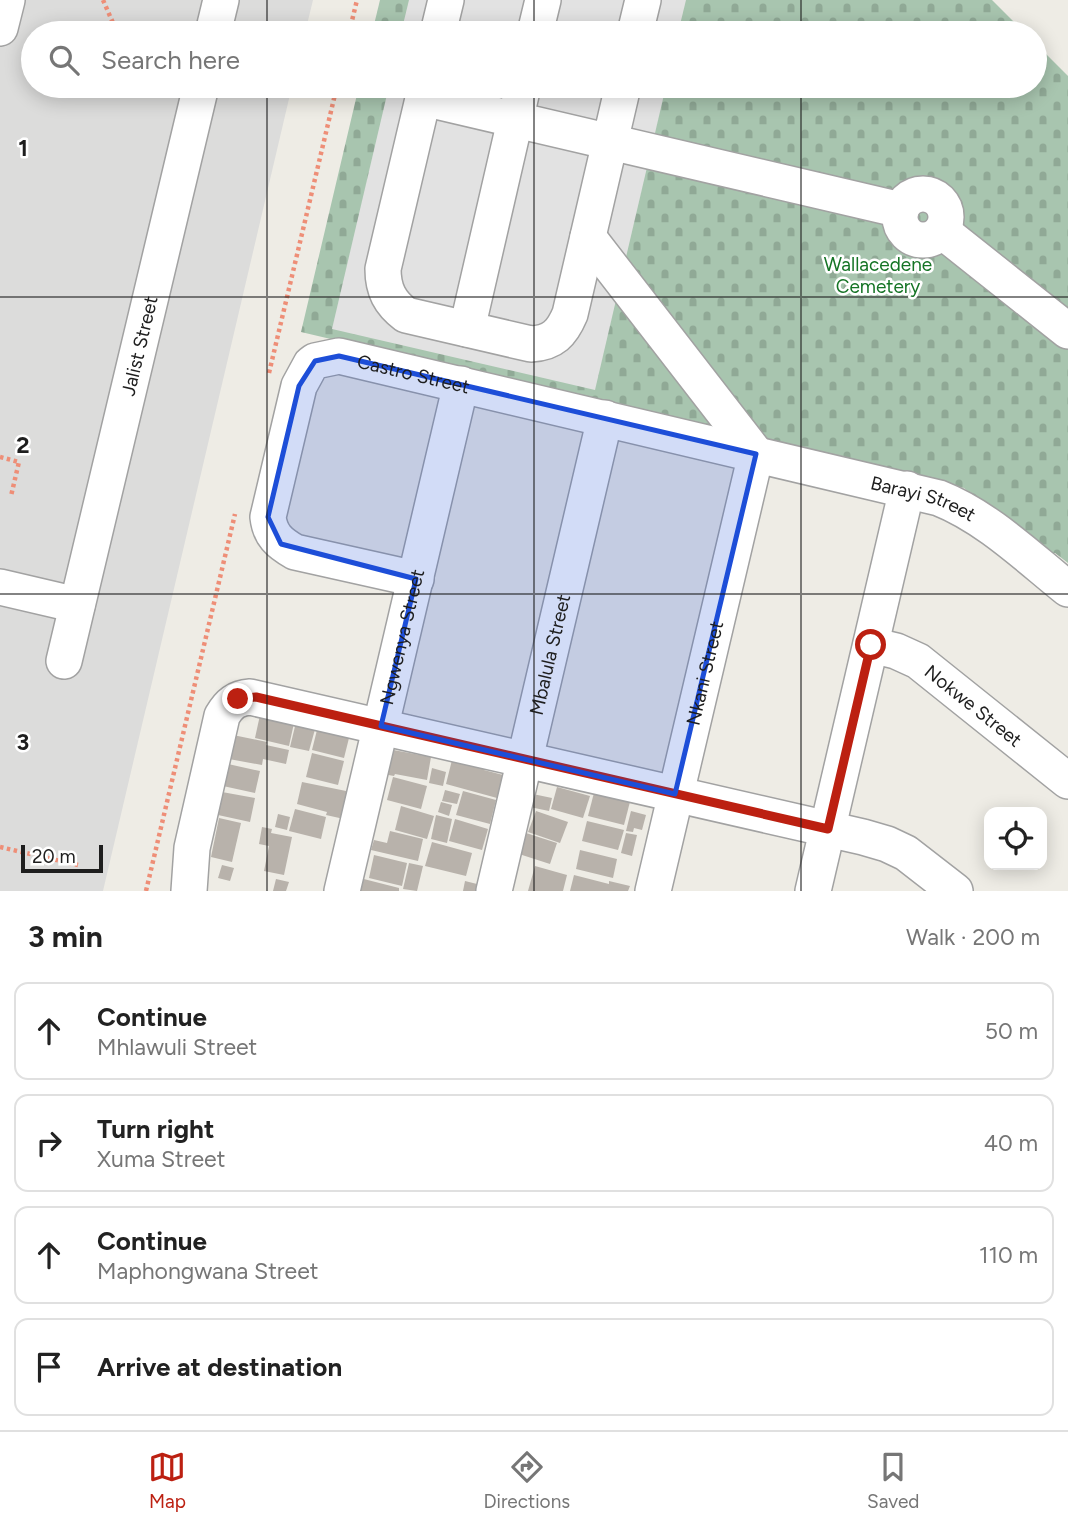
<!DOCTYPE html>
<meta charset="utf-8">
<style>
:root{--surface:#fff;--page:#f2f2f2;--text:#222;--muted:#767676;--line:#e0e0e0;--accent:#bc2011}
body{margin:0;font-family:Figtree,sans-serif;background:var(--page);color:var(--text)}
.controls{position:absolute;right:21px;bottom:21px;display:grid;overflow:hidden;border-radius:14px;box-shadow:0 4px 18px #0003}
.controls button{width:63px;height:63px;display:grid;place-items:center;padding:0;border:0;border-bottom:2px solid var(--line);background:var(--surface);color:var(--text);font:35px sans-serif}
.scale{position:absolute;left:21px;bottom:18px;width:82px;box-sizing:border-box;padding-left:7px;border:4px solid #1e1e1e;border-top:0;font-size:19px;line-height:24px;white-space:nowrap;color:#1e1e1e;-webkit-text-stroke:5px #fff;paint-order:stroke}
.stop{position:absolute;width:21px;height:21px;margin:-16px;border:5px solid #bc2011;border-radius:50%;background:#fff}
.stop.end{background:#bc2011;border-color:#fff;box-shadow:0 2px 7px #0008}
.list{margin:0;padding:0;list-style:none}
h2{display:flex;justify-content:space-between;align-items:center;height:91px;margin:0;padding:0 28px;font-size:30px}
h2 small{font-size:23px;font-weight:400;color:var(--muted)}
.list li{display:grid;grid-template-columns:46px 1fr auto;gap:21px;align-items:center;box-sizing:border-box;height:98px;margin:0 14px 14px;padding:0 14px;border:2px solid var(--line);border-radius:14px}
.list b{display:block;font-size:26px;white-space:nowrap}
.list p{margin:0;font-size:23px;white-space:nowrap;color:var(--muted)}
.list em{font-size:23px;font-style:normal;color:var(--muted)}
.icon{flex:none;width:38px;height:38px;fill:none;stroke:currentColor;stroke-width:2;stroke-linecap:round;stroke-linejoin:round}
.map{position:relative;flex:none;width:1068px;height:891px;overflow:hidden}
.search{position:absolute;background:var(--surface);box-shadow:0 4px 18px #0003;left:21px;right:21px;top:21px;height:77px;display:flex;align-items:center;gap:18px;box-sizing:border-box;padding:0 24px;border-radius:38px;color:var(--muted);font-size:26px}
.sheet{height:539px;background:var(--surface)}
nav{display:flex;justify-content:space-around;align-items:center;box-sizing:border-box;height:98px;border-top:2px solid var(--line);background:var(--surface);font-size:19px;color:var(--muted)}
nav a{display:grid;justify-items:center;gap:4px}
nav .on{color:var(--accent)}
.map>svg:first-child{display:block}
</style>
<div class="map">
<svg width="1068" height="891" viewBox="0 0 1068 891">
<defs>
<pattern id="cemetery-stones" width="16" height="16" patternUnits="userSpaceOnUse" patternTransform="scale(1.75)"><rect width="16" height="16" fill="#a8c5af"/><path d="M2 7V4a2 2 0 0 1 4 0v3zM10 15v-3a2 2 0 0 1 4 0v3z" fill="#90a996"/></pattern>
</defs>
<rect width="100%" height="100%" fill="#eeece5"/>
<polygon fill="#dcdcdb" points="0,0 313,0 305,33 33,33 33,86 292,86 103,891 0,891"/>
<g fill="url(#cemetery-stones)">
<polygon points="380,0 992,0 1025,33 372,33"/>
<polygon points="1035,43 1068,76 1068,563 1055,553 1045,554 964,488 301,332 359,86 1035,86"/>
</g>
<g fill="#e2e2e2">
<polygon points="409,0 686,0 678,33 401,33"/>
<polygon points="389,86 666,86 595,390 332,329"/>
</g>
<g fill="#b8b2ab">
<polygon points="260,715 294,723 289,746 255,738"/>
<polygon points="297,718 317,722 309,751 290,747"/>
<polygon points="318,726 350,734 344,758 312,750"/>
<polygon points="233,735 267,742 266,745 289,750 286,764 263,759 262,765 229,759"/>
<polygon points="388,749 431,757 427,780 395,774 394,776 383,774"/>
<polygon points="454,752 487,761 484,770 503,775 497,798 446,784"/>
<polygon points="312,753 344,761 338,785 306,777"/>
<polygon points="228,764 260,771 255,793 223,786"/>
<polygon points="432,768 446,772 443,786 429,783"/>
<polygon points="393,777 427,786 421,809 387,800"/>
<polygon points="302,782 351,792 344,819 326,815 327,812 297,804"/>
<polygon points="596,785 632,794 624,825 588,816"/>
<polygon points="557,787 590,796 583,818 551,809"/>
<polygon points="445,790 460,794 457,804 442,801"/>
<polygon points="463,791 496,800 490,824 456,815"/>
<polygon points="222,792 255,798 250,822 218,815"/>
<polygon points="528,793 552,798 549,811 525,806"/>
<polygon points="441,802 452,805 449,816 438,812"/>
<polygon points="401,806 434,816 427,839 395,830"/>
<polygon points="295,809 326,817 321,839 289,831"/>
<polygon points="536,811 568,822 560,843 528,832"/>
<polygon points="631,811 646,815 642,830 634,828 633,832 626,831"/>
<polygon points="278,814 290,817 287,830 275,827"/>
<polygon points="436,815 452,819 447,843 431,839"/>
<polygon points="219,818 241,823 232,862 211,857"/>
<polygon points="455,819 488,829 482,850 449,841"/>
<polygon points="587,821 624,830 618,850 582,841"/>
<polygon points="262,827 272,829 271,833 292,837 284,875 264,871 269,846 259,844"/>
<polygon points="390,831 423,839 418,861 371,850 374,840 387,843"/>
<polygon points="526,833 557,843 550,864 519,854"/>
<polygon points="626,833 637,835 632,856 621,853"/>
<polygon points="432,842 472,853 466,876 425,866"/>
<polygon points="580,850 617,859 613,878 576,869"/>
<polygon points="374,855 407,863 402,886 369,878"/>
<polygon points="409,863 423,866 417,891 403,889"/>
<polygon points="222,865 234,868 230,881 218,878"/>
<polygon points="535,866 567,875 563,891 528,891"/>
<polygon points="574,875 609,884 609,881 630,886 628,891 570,891"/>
<polygon points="352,876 399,888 399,891 349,891"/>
<polygon points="276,879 289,882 286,891 273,891"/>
<polygon points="465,881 477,884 476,891 463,891"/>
</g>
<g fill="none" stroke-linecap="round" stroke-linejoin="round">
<defs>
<g id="minor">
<polyline points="0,28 7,0"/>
<polyline points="213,33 221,0"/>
<polyline points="438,33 446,0"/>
<polyline points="535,33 543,0"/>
<polyline points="635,33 643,0"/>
<path d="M426,86L383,269C383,290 390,303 406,315L531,344C553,343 562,333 570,314L623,86"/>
<polyline points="423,98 901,210"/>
<circle cx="923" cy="217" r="23"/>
<polyline points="942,231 1068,331"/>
<polyline points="588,237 756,454"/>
<polyline points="467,329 523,86"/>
<path id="s1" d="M416,579L295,552C279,543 270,535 268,517L299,386L311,364L315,361L339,356L939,498C987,517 1028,557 1068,589"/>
<polyline points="0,587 77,605"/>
<path id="s2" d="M871,645L896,651L918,661L1068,781"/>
<path id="s3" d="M64,661L201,86"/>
<path d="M189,891L192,848L222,716C229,704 236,698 250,697L863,837L887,844L906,853L955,891"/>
<path id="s4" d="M342,891L461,384"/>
<path id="s5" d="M494,891L605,418"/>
<path id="s6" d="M653,891L756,454"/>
<polyline points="813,891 907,489"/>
</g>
</defs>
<use href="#minor" stroke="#a2a2a2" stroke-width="38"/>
<g stroke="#ee8e77" stroke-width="4.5" stroke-dasharray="3.5 3.5" stroke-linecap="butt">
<polyline points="103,0 113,23 111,33"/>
<polyline points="349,33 357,0"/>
<polyline points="269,373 337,86"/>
<polyline points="0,457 19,462 11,496"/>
<polyline points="0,847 78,865"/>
<polyline points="146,891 235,514"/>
</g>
<use href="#minor" stroke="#fff" stroke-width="35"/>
</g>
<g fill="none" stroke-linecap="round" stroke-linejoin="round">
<polyline stroke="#bc2011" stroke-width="9" points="238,699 256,697 828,829 871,645"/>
</g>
<path fill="#1d4ed8" fill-opacity="0.2" stroke="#1d4ed8" stroke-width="5" stroke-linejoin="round" d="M339,356L756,454L675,794L381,726L416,579L281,544L268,517L299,386L315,361Z"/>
<path fill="none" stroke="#1e1e1e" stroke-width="2" stroke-opacity="0.55" d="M267,0V33M534,0V33M801,0V33M267,86V891M534,86V891M801,86V891M0,297H1068M0,594H1068"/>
<g text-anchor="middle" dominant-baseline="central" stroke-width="5" stroke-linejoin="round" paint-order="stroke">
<g font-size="19" fill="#157425" stroke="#fff">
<text x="878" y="264">Wallacedene<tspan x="878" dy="22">Cemetery</tspan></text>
</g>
<g font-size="19" fill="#1e1e1e" stroke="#fff">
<text stroke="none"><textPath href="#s3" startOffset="324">Jalist Street</textPath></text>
<text stroke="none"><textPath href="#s1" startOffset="436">Castro Street</textPath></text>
<text stroke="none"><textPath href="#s1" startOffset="961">Barayi Street</textPath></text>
<text stroke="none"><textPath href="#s4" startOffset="261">Ngwenya Street</textPath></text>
<text stroke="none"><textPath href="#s5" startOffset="243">Mbalula Street</textPath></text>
<text stroke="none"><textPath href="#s6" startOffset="224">Nkani Street</textPath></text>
<text stroke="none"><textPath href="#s2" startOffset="121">Nokwe Street</textPath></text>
</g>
</g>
<g font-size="23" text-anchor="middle" font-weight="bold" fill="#1e1e1e" stroke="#fff" stroke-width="5" stroke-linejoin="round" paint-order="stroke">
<text x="23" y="156">1</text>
<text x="23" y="453">2</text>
<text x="23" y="750">3</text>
</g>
</svg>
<div class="controls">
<button><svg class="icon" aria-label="locate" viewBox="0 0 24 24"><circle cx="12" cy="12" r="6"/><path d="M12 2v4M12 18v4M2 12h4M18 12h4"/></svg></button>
</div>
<div class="scale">20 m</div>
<div class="stop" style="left:871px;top:645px"></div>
<div class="stop end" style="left:238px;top:699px"></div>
<div class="search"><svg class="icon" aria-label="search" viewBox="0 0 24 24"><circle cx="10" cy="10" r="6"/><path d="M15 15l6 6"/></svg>Search here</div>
</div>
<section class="sheet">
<h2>3 min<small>Walk · 200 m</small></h2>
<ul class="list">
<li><svg class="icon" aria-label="ahead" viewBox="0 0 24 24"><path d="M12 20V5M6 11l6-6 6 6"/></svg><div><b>Continue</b><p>Mhlawuli Street</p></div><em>50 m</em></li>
<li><svg class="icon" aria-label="right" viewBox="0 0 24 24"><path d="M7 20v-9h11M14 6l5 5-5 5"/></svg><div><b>Turn right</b><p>Xuma Street</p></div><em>40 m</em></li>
<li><svg class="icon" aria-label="ahead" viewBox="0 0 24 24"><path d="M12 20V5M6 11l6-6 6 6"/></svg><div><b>Continue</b><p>Maphongwana Street</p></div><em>110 m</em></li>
<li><svg class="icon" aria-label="arrive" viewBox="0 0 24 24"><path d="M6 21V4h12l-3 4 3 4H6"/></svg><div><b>Arrive at destination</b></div></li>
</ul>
</section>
<nav>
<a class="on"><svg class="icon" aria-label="map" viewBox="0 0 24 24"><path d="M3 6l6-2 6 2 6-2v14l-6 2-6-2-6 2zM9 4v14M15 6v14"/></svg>Map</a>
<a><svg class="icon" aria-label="directions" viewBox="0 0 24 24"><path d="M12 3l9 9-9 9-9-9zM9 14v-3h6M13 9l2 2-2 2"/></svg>Directions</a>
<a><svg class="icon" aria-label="saved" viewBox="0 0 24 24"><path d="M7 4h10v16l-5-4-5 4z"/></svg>Saved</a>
</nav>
